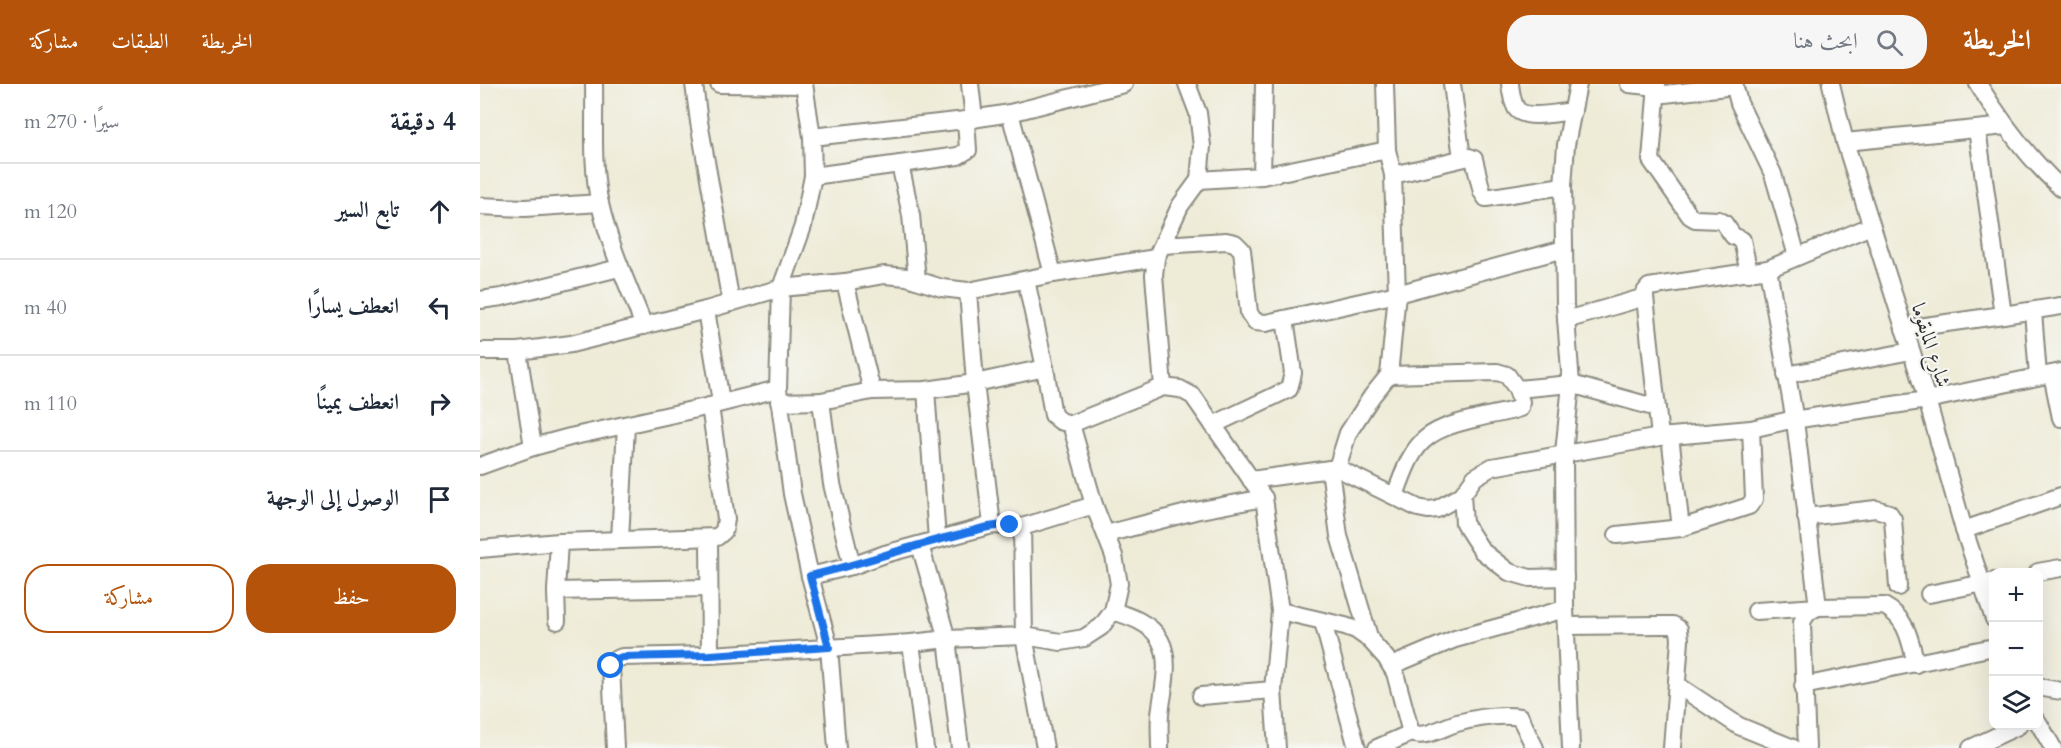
<!DOCTYPE html>
<html lang="ar">
<meta charset="utf-8">
<style>
:root{--surface:#fff;--page:#f6f6f7;--text:#1f2937;--muted:#747a83;--line:#e0e1e3;--accent:#b45309}
body{margin:0;font-family:Cardo,Amiri,serif;background:var(--page);color:var(--text);direction:rtl}
.controls{position:absolute;right:18px;bottom:18px;display:grid;overflow:hidden;border-radius:12px;box-shadow:0 6px 24px #0002}
.controls button{width:54px;height:54px;display:grid;place-items:center;padding:0;border:0;border-bottom:2px solid var(--line);background:var(--surface);color:var(--text);font:30px sans-serif}
.stop{position:absolute;width:18px;height:18px;margin:-14px;border:4px solid #1a73e8;border-radius:50%;background:#fff}
.stop.end{background:#1a73e8;border-color:#fff;box-shadow:0 2px 6px #0008}
.list{margin:0;padding:0;list-style:none}
h2{display:flex;justify-content:space-between;align-items:center;height:78px;margin:0;padding:0 24px;font-size:26px}
h2 small{font-size:20px;font-weight:400;color:var(--muted)}
.list li{display:grid;grid-template-columns:39px 1fr auto;gap:18px;align-items:center;box-sizing:border-box;height:96px;padding:0 24px;border-top:2px solid var(--line)}
.list b{display:block;font-size:22px;white-space:nowrap}
.list em{font-size:20px;font-style:normal;color:var(--muted)}
.actions{display:flex;gap:12px;padding:18px 24px}
.actions a{flex:1;padding:14px 0;border:2px solid var(--accent);border-radius:24px;text-align:center;font-size:21px;color:var(--accent)}
.actions .main{background:var(--accent);color:#fff}
.icon{flex:none;width:33px;height:33px;fill:none;stroke:currentColor;stroke-width:2;stroke-linecap:round;stroke-linejoin:round}
.map{position:relative;flex:none;width:1581px;height:664px;overflow:hidden;direction:ltr}
header{display:flex;align-items:center;gap:36px;box-sizing:border-box;height:84px;padding:0 30px;background:var(--accent);color:#fff}
header strong{font-size:28px}
nav{display:flex;gap:33px;margin-inline-start:auto;font-size:21px}
.search{width:420px;height:54px;background:var(--page);display:flex;align-items:center;gap:15px;box-sizing:border-box;padding:0 21px;border-radius:24px;color:var(--muted);font-size:22px}
main{display:flex}
aside{flex:1;background:var(--surface)}
.map>svg:first-child{display:block}
</style>
<header>
<strong>الخريطة</strong>
<div class="search"><svg class="icon" aria-label="search" viewBox="0 0 24 24"><circle cx="10" cy="10" r="6"/><path d="M15 15l6 6"/></svg>ابحث هنا</div>
<nav><a>الخريطة</a><a>الطبقات</a><a>مشاركة</a></nav>
</header>
<main>
<div class="map">
<svg width="1581" height="664" viewBox="0 0 1581 664">
<rect width="100%" height="100%" fill="#f6f6f2"/>
<filter id="ink" filterUnits="userSpaceOnUse"><feTurbulence type="fractalNoise" baseFrequency=".0167" numOctaves="2"/><feDisplacementMap in="SourceGraphic" scale="12" xChannelSelector="R" yChannelSelector="G"/><feConvolveMatrix kernelMatrix="1 2 1 2 8 2 1 2 1" color-interpolation-filters="sRGB"/></filter>
<filter id="wash" filterUnits="userSpaceOnUse"><feTurbulence type="fractalNoise" baseFrequency=".008" numOctaves="4" result="noise"/><feDisplacementMap in="SourceGraphic" scale="24" xChannelSelector="R" yChannelSelector="G"/><feGaussianBlur stdDeviation="1.35" result="paint"/><feColorMatrix in="noise" values="0 0 0 0 0 0 0 0 0 0 0 0 0 0 0 0 0 1.4 0 .05"/><feComposite in="paint" operator="in"/></filter>
<g filter="url(#wash)">
<rect width="100%" height="100%" fill="#eeebd7"/>
</g>
<g filter="url(#ink)">
<g fill="none" stroke-linecap="round" stroke-linejoin="round">
<defs>
<g id="minor">
<path d="M114,0C115,39 111,81 120,120C130,163 148,201 164,242"/>
<polyline points="214,0 219,38 251,219"/>
<polyline points="239,0 324,1"/>
<polyline points="324,0 332,53 333,92 323,142 301,204 298,305 312,410 330,492 349,563 357,664"/>
<polyline points="490,0 494,35"/>
<polyline points="972,0 982,74"/>
<path d="M1030,0C1031,8 1032,17 1036,24C1044,37 1080,28 1093,27"/>
<polyline points="1149,0 1177,3"/>
<polyline points="1177,0 1171,76 1210,132 1215,135 1239,136 1244,139 1253,152 1262,156 1269,189"/>
<polyline points="1254,0 1259,19 1293,90 1317,172"/>
<polyline points="1351,0 1365,58 1447,316 1484,446 1514,535"/>
<path d="M1498,0C1521,37 1548,74 1581,104"/>
<polyline points="1176,11 1255,2"/>
<polyline points="530,29 573,190"/>
<polyline points="332,53 486,36 530,29 644,0"/>
<polyline points="1365,58 1526,42"/>
<polyline points="420,80 431,131 437,196"/>
<polyline points="913,91 989,73 994,75 1002,108 1006,114 1083,102"/>
<polyline points="333,92 478,72 488,66 486,36"/>
<polyline points="782,92 784,0"/>
<polyline points="719,96 782,92 907,66"/>
<polyline points="0,122 45,124 120,119"/>
<polyline points="683,161 746,157 755,159 762,166 769,229 775,238 786,239 917,210 1084,165"/>
<polyline points="546,196 565,284"/>
<polyline points="365,198 392,307"/>
<polyline points="488,207 495,299 512,441"/>
<polyline points="0,216 22,213 139,184"/>
<polyline points="226,226 241,318"/>
<polyline points="1553,227 1558,292"/>
<polyline points="1523,231 1581,222"/>
<polyline points="1086,236 1165,213"/>
<polyline points="1424,245 1523,231 1497,45"/>
<polyline points="0,267 38,267 91,260 226,226 301,204 365,198 404,191 427,193 462,204 488,207 573,190 676,174"/>
<polyline points="38,267 53,363"/>
<polyline points="1572,290 1581,334"/>
<polyline points="909,291 1017,288 1027,291 1037,305 1091,300 1177,324"/>
<polyline points="1306,291 1431,267"/>
<polyline points="683,303 674,191 676,174 700,122 719,96 722,62 718,29 707,0"/>
<polyline points="446,306 457,455"/>
<polyline points="341,317 352,400 372,482"/>
<polyline points="299,318 341,317 392,307 446,306 495,299 565,284 573,331 580,337 591,340 683,303 700,305 713,312 784,414 800,527 793,606 797,664"/>
<polyline points="733,341 809,305 813,289 805,235"/>
<polyline points="1190,352 1201,444"/>
<polyline points="1180,353 1165,213 1165,208 1169,203 1288,185 1391,142"/>
<polyline points="0,382 53,363 90,353 230,322 298,305"/>
<polyline points="857,384 868,349 892,312 909,291 917,210 913,91 907,66 905,0"/>
<polyline points="850,385 859,452 890,556"/>
<polyline points="771,396 857,384 938,424 948,426 957,425 982,411 995,393 1012,383 1180,353 1271,345 1306,337 1447,316 1581,288"/>
<polyline points="982,411 984,439 1002,467 1029,488 1050,494 1085,493"/>
<path d="M915,412C934,358 941,347 998,334C1012,330 1027,329 1040,324L1041,318L1037,305"/>
<polyline points="1326,433 1396,425 1409,429 1413,435 1418,503"/>
<polyline points="542,443 544,552 565,664"/>
<polyline points="1484,446 1581,412"/>
<polyline points="626,450 715,427 784,414"/>
<polyline points="1137,451 1201,444 1269,422 1274,415 1271,345"/>
<polyline points="229,455 230,571"/>
<polyline points="140,456 146,341"/>
<polyline points="440,461 467,555 480,664"/>
<polyline points="0,465 79,458 237,453 244,447 246,435 230,322"/>
<polyline points="1558,488 1581,484"/>
<polyline points="330,492 372,482 405,470 512,441 542,443 614,421"/>
<polyline points="76,507 229,504"/>
<polyline points="1449,510 1514,497"/>
<path d="M633,527C649,532 671,539 680,556C692,578 682,608 680,631C679,642 680,653 680,664"/>
<path d="M800,527L865,542L876,546L890,556L906,574L915,589L931,649C946,655 963,643 977,639C996,634 1021,630 1040,633L1055,664"/>
<polyline points="1276,527 1338,523 1315,337 1288,185"/>
<polyline points="77,537 76,507 79,458"/>
<polyline points="843,538 877,664"/>
<polyline points="1086,542 1181,541 1193,541 1199,545 1200,556 1192,664"/>
<polyline points="431,559 445,664"/>
<polyline points="911,582 975,555 1085,525"/>
<polyline points="1197,601 1259,642 1313,664"/>
<polyline points="1323,602 1514,563"/>
<polyline points="1558,603 1581,607"/>
<polyline points="721,612 793,606"/>
<polyline points="1558,638 1573,664"/>
<polyline points="135,664 131,582 134,576 142,573 230,571 431,559 467,555 544,552 581,558 604,554 621,543 633,527 639,500 634,472 614,421 591,340"/>
<polyline points="897,664 931,649"/>
<polyline points="1091,664 1085,525 1084,369 1091,300 1085,221 1083,102 1086,61 1098,0"/>
<path d="M1327,664L1322,539C1325,530 1329,527 1338,523L1404,522C1427,534 1430,556 1436,580"/>
<polyline points="1491,664 1538,642"/>
</g>
</defs>
<use href="#minor" stroke="#8c8b81" stroke-width="20"/>
<use href="#minor" stroke="#fff" stroke-width="16"/>
</g>
</g>
<g fill="none" stroke-linecap="round" stroke-linejoin="round" filter="url(#ink)">
<path stroke="#1a73e8" stroke-width="8" d="M131,582L134,576L142,573L230,571L349,563L330,492C380,480 427,463 477,451C497,446 509,441 530,441"/>
</g>
<g text-anchor="middle" dominant-baseline="central" stroke-width="4.5" stroke-linejoin="round" paint-order="stroke">
<g font-size="20" fill="#2b2b2b" stroke="#f6f6f2">
<text transform="translate(1451 261) rotate(72)">شارع المايقوما</text>
</g>
</g>
</svg>
<div class="controls">
<button>+</button>
<button>−</button>
<button><svg class="icon" aria-label="layers" viewBox="0 0 24 24"><path d="M12 4l9 5-9 5-9-5zM3 14l9 5 9-5"/></svg></button>
</div>
<div class="stop" style="left:131px;top:582px"></div>
<div class="stop end" style="left:530px;top:441px"></div>
</div>
<aside>
<h2>4 دقيقة<small>سيرًا · 270 m</small></h2>
<ul class="list">
<li><svg class="icon" aria-label="ahead" viewBox="0 0 24 24"><path d="M12 20V5M6 11l6-6 6 6"/></svg><div><b>تابع السير</b></div><em>120 m</em></li>
<li><svg class="icon" aria-label="left" viewBox="0 0 24 24"><path d="M17 20v-9H6M10 6l-5 5 5 5"/></svg><div><b>انعطف يسارًا</b></div><em>40 m</em></li>
<li><svg class="icon" aria-label="right" viewBox="0 0 24 24"><path d="M7 20v-9h11M14 6l5 5-5 5"/></svg><div><b>انعطف يمينًا</b></div><em>110 m</em></li>
<li><svg class="icon" aria-label="arrive" viewBox="0 0 24 24"><path d="M6 21V4h12l-3 4 3 4H6"/></svg><div><b>الوصول إلى الوجهة</b></div></li>
</ul>
<div class="actions"><a class="main">حفظ</a><a>مشاركة</a></div>
</aside>
</main>
